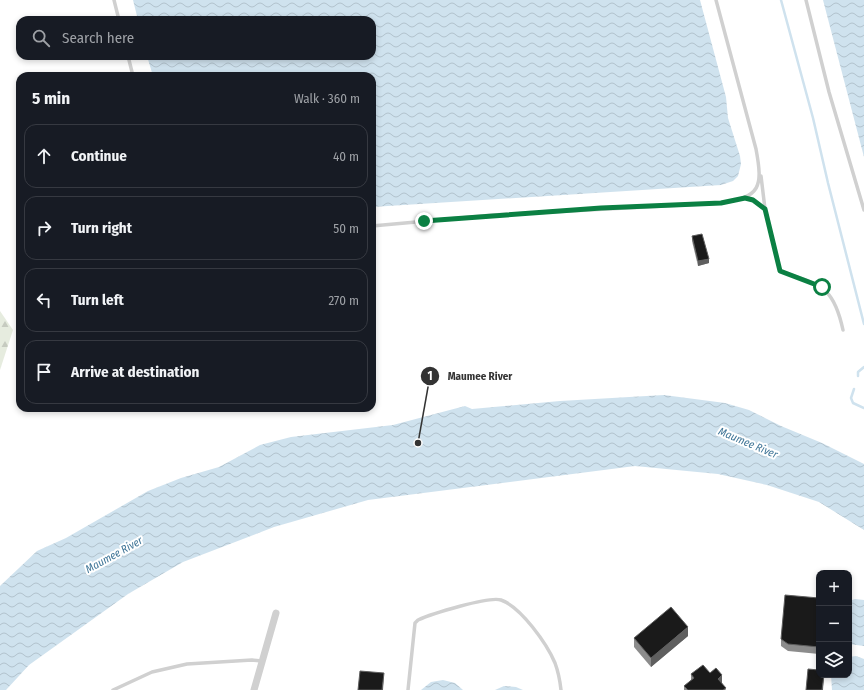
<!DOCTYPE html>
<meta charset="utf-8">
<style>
:root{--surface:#171b24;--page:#242831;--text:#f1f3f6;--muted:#9ea1a6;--line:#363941}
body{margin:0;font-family:"Fira Sans Condensed",sans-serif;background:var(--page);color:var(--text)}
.controls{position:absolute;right:12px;bottom:12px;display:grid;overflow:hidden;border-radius:8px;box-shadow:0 2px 6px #0003}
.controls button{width:36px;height:36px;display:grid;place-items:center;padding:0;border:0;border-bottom:1px solid var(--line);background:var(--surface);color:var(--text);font:20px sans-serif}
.stop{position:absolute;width:12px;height:12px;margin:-9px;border:3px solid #0b8043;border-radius:50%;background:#fff}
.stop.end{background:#0b8043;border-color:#fff;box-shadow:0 1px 4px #0008}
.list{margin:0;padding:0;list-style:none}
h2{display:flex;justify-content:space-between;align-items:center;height:52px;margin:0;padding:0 16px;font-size:17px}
h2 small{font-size:13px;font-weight:400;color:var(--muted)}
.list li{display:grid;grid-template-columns:26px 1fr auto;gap:12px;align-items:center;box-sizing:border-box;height:64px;margin:0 8px 8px;padding:0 8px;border:1px solid var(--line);border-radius:12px}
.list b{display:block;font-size:15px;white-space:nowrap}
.list em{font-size:13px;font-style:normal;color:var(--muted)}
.icon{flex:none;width:22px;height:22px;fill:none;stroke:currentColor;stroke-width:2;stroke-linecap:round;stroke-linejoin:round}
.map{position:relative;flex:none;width:864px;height:690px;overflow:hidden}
.search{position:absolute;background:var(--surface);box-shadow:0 2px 6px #0003;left:16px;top:16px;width:360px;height:44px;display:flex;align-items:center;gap:10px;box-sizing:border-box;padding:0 14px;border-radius:12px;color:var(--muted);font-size:15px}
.panel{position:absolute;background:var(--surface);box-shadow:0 2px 6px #0003;left:16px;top:72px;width:360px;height:340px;border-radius:12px}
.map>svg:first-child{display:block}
</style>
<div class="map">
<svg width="864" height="690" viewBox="0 0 864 690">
<defs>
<pattern id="forest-firs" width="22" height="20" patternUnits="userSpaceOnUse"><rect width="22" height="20" fill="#e6ecdf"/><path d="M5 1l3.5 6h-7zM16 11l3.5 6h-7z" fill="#c6cbc0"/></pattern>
<pattern id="water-waves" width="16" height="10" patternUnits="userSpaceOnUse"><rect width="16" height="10" fill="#cfe2ee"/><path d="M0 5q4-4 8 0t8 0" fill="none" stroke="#b2c2cd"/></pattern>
</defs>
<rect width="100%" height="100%" fill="#fff"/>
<polygon fill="url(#forest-firs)" points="0,311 13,330 0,370"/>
<g fill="url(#water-waves)">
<polygon points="133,0 700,0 726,97 728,118 740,156 741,164 738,176 733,181 721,185 372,207 372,76 153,76 147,56 372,56 372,20 138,20"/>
<polygon points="823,0 864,0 864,157"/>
<polygon points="664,395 725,403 749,410 781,426 822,443 864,464 864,530 819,502 767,485 718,474 635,466 368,500 274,527 183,562 128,594 29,665 6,690 0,690 0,586 37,551 66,538 148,491 181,478 219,467 260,445 291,437 393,425 465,406 472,409 560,401"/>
<polygon points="855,599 864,600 864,646 849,644 849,601"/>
<polygon points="856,656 864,659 864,690 832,690 831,675 849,675 849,657"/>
<polygon points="443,680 455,683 463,690 421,690 431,682"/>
<polygon points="504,686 516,687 523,690 495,690"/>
</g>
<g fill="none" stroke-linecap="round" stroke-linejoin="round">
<g stroke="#cfe2ee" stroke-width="2.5">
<polyline points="781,0 813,118 828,183 864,324"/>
<polyline points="858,376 858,372 864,367"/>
<polyline points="854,389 851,398 853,403 864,408"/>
</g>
<g stroke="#d0d0d0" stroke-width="3.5">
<polyline points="114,0 119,20"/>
<polyline points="806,0 829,92 864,210"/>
<polyline points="128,56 133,76"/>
<path d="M761,176L765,209L780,271C820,286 833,284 843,330"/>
<polyline points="745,197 753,200 765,209"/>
<path d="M372,226L493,215L721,203C761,197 763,187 756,149L716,0"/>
<polyline points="113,690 152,672 187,664 252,660 262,661"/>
<path d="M408,690L415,623L418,620C431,614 489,596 501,600C521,607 547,644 555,663C558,671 560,681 561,690"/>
</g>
<polyline stroke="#d0d0d0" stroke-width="7" points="254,690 276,613"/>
</g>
<g fill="#8c8c8c">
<polygon points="692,236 709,263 698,266 692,241"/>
<polygon points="819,598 819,654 788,651 781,646 781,639"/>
<polygon points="688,636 651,667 634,647 634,638"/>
<polygon points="710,673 722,683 726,690 684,690 684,686 691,680 691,674"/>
</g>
<g fill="#5f5f5f">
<polygon points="709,259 709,263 698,266 698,261"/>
<polygon points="688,627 688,636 651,667 651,658"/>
<polygon points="384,673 383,690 382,690"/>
<polygon points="722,675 722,683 718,686 718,679"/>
<polygon points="824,675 823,690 822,690"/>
</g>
<g fill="#1a1a1a" stroke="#5f5f5f">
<polygon points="702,234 709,259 698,261 692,236"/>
<polygon points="785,595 819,598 819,647 788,644 781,639"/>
<polygon points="671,607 688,627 651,658 634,638"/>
<polygon points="703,665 710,673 716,668 722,675 718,679 726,688 723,690 688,690 684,686 694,678 691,674"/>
<polygon points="808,669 819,670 819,675 824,675 822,690 806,690"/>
<polygon points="360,671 384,673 382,690 358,690"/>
</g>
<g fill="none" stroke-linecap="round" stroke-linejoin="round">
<polyline stroke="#0b8043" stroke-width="5" points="424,221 601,208 721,203 745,198 753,200 765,209 780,271 822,287"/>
</g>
<g text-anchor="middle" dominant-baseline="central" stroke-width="4" stroke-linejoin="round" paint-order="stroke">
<g font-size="11" font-style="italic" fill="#3f7597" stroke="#fff">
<text transform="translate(748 443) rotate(23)">Maumee River</text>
<text transform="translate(114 555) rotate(-29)">Maumee River</text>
</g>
</g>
<path fill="none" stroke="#333" stroke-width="1.5" d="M418 443L430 376"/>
<g fill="#333" stroke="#fff" stroke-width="1.5">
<circle cx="418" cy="443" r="4"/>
<circle cx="430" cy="376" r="10"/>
</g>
<g font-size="12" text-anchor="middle" font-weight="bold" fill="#fff">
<text x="430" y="380">1</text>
</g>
<g font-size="11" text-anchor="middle" font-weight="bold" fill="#333" stroke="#fff" stroke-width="4" stroke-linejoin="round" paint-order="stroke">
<text x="480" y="380">Maumee River</text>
</g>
</svg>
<div class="controls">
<button>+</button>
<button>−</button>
<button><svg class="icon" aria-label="layers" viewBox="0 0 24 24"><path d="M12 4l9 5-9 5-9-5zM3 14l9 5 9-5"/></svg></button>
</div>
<div class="stop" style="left:822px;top:287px"></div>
<div class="stop end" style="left:424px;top:221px"></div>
<div class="search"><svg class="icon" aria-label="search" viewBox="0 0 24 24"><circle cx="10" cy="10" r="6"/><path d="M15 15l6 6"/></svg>Search here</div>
<section class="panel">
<h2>5 min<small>Walk · 360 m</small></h2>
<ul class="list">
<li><svg class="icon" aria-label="ahead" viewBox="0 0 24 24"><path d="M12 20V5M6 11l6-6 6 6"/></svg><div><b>Continue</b></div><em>40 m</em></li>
<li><svg class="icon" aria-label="right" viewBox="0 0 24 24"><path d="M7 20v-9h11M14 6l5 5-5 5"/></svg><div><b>Turn right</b></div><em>50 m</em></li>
<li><svg class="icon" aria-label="left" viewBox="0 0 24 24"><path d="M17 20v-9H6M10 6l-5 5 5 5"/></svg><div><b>Turn left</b></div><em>270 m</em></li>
<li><svg class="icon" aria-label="arrive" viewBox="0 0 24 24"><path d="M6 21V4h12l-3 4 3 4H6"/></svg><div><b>Arrive at destination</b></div></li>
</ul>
</section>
</div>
